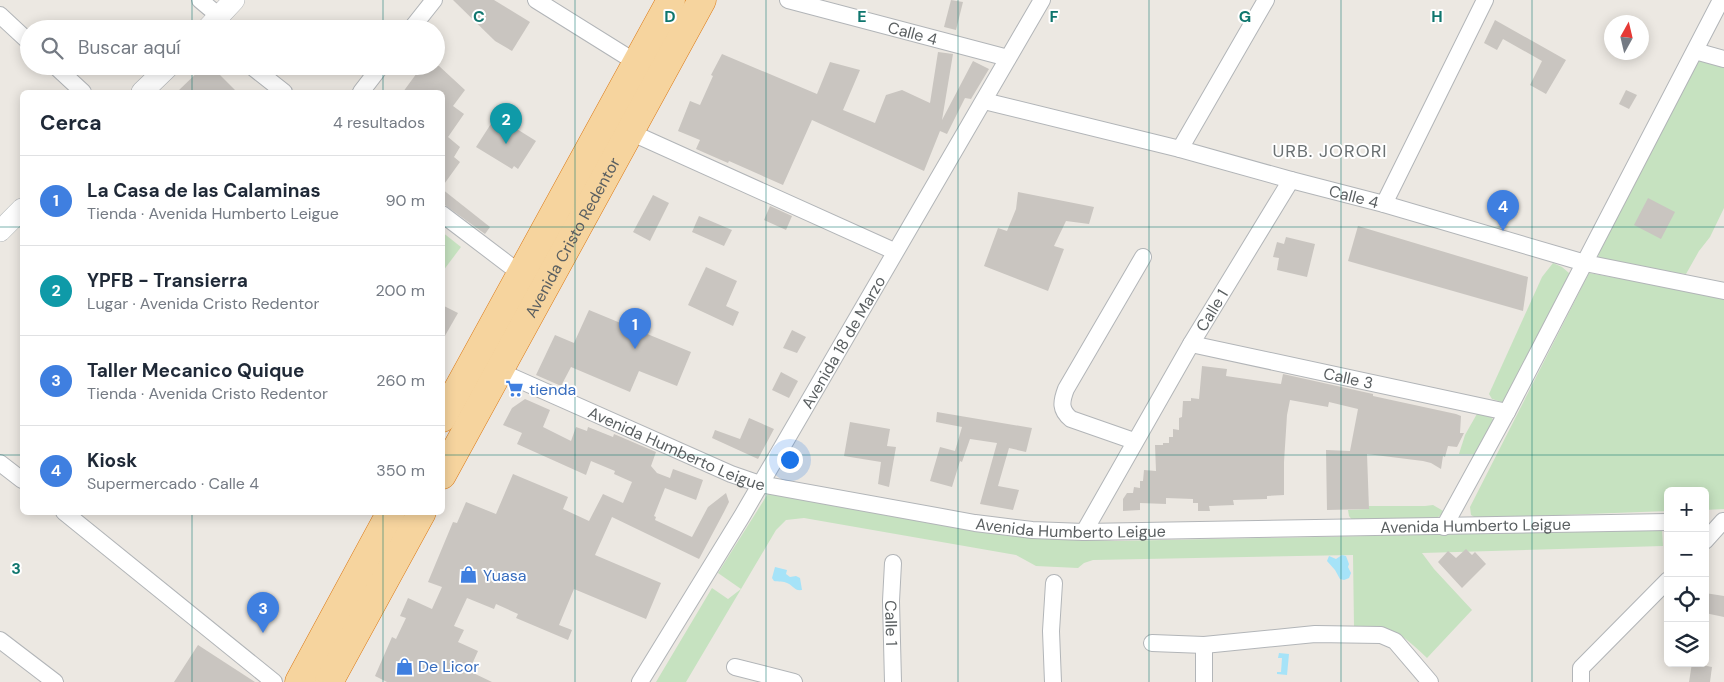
<!DOCTYPE html>
<html lang="es">
<meta charset="utf-8">
<style>
:root{--surface:#fff;--page:#f6f6f7;--text:#1f2937;--muted:#747a83;--line:#e0e1e3;--accent:#d93025}
body{margin:0;font-family:"DM Sans",sans-serif;background:var(--page);color:var(--text)}
.controls{position:absolute;right:15px;bottom:15px;display:grid;overflow:hidden;border-radius:8px;box-shadow:0 2px 12px #0003}
.controls button{width:45px;height:45px;display:grid;place-items:center;padding:0;border:0;border-bottom:1px solid var(--line);background:var(--surface);color:var(--text);font:25px sans-serif}
.compass{position:absolute;left:1604px;top:15px;width:45px;height:45px;border-radius:50%;background:var(--surface);box-shadow:0 2px 12px #0003;rotate:8deg}
.you{position:absolute;left:789px;top:459px;width:18px;height:18px;margin:-12px;border:4px solid #fff;border-radius:50%;background:#1a73e8;box-shadow:0 0 0 8px #1a73e833}
.badge{display:grid;place-items:center;width:32px;height:32px;border-radius:50%;background:var(--accent);color:#fff;font-size:16px;font-weight:700}
.pin{position:absolute;translate:-50% -41px;filter:drop-shadow(0 1px 2px #0008)}
.pin::after{content:'';position:absolute;top:26px;width:18px;height:15px;background:inherit;clip-path:polygon(0 0,100% 0,50% 100%)}
.list{margin:0;padding:0;list-style:none}
h2{display:flex;justify-content:space-between;align-items:center;height:65px;margin:0;padding:0 20px;font-size:21px}
h2 small{font-size:16px;font-weight:400;color:var(--muted)}
.list li{display:grid;grid-template-columns:32px 1fr auto;gap:15px;align-items:center;box-sizing:border-box;height:90px;padding:0 20px;border-top:1px solid var(--line)}
.list b{display:block;font-size:19px;white-space:nowrap}
.list p{margin:0;font-size:16px;white-space:nowrap;color:var(--muted)}
.list em{font-size:16px;font-style:normal;color:var(--muted)}
.icon{flex:none;width:28px;height:28px;fill:none;stroke:currentColor;stroke-width:2;stroke-linecap:round;stroke-linejoin:round}
.map{position:relative;flex:none;width:1724px;height:682px;overflow:hidden}
.search{position:absolute;background:var(--surface);box-shadow:0 2px 12px #0003;left:20px;top:20px;width:425px;height:55px;display:flex;align-items:center;gap:12px;box-sizing:border-box;padding:0 18px;border-radius:28px;color:var(--muted);font-size:19px}
.panel{position:absolute;background:var(--surface);box-shadow:0 2px 12px #0003;left:20px;top:90px;width:425px;height:425px;border-radius:8px}
.map>svg:first-child{display:block}
</style>
<div class="map">
<svg width="1724" height="682" viewBox="0 0 1724 682">
<rect width="100%" height="100%" fill="#ece8e2"/>
<g fill="#c6e2c0">
<polygon points="1701,60 1724,67 1724,208 1710,237 1699,251 1686,274 1679,273 1676,279 1596,259 1599,255 1589,253 1690,63"/>
<polygon points="442,232 461,247 443,271 442,271"/>
<polygon points="1553,263 1562,267 1569,273 1569,279 1505,403 1492,399 1489,394 1542,277"/>
<path d="M1589,273L1724,297V509L1705,510V491H1668V511L1561,515L1544,532L1662,530L1663,546L1422,553L1434,569L1472,610L1427,658C1398,630 1395,629 1354,627L1353,555L1093,560L1084,563L1078,568L1036,566L1016,555L804,518L786,520L776,530L686,682H656L712,588L728,599L741,589L718,573L769,492L919,521L1009,536L1115,541L1516,533L1512,527L1476,518L1471,515L1470,507Z"/>
<polygon points="1478,412 1490,415 1494,421 1478,454 1459,454 1465,435"/>
<polygon points="1433,505 1445,512 1434,520 1353,521 1349,516 1348,510 1368,509 1369,506 1425,506"/>
</g>
<g fill="#a6e3f8">
<polygon points="1342,555 1346,556 1349,564 1348,567 1351,573 1349,578 1344,580 1340,579 1335,570 1327,561 1329,556 1336,559"/>
<path d="M775,567L787,570L786,574L790,577L796,576L800,578L802,590C794,591 794,586 787,583C784,581 778,582 774,581L772,578Z"/>
<polygon points="1279,653 1289,654 1287,675 1277,674 1277,672 1281,672 1282,658 1278,658"/>
</g>
<g fill="#c9c5c0">
<polygon points="453,0 494,0 530,22 512,51 495,41"/>
<polygon points="951,0 963,2 956,30 944,27"/>
<polygon points="1495,20 1566,60 1546,94 1530,85 1542,61 1503,39 1497,50 1484,43"/>
<polygon points="938,52 953,54 942,120 973,61 989,69 971,99 965,98 947,134 940,131 924,171 812,120 783,185 729,161 728,163 696,149 700,140 678,131 690,101 700,105 713,76 711,75 722,54 817,94 830,62 860,70 843,110 875,123 886,95 902,90 930,103"/>
<polygon points="204,66 211,66 237,92 177,92"/>
<polygon points="422,66 439,66 465,90 453,106 464,114 448,137 460,147 454,157 460,162 442,187 442,92 403,92"/>
<polygon points="1626,90 1637,95 1629,109 1619,104"/>
<polygon points="496,116 536,141 518,169 514,166 512,169 476,147"/>
<polygon points="442,189 490,227 485,234 442,203"/>
<polygon points="1018,192 1094,207 1089,224 1066,221 1054,246 1064,249 1048,291 984,266 998,228 1007,231 1016,209"/>
<polygon points="653,195 669,203 650,241 633,232"/>
<polygon points="1648,198 1675,212 1661,239 1634,225"/>
<polygon points="770,206 792,216 786,230 764,220"/>
<polygon points="699,216 732,230 724,246 692,232"/>
<polygon points="1358,226 1528,277 1523,311 1348,261"/>
<polygon points="1286,237 1315,244 1307,277 1277,270 1279,258 1273,257 1277,242 1284,244"/>
<polygon points="706,267 737,281 726,306 739,312 733,326 688,305"/>
<polygon points="442,305 458,313 442,341"/>
<polygon points="589,310 691,352 677,386 639,371 630,392 571,367 561,386 536,375 555,335 574,343"/>
<polygon points="792,330 806,337 797,353 783,348"/>
<polygon points="1202,366 1227,369 1226,376 1281,384 1283,374 1373,394 1373,396 1456,414 1461,416 1460,433 1464,433 1457,447 1448,446 1445,457 1443,456 1441,469 1431,463 1423,461 1367,454 1369,509 1327,510 1326,450 1350,451 1358,409 1329,402 1328,407 1290,400 1287,415 1284,462 1284,495 1267,496 1267,499 1233,500 1234,505 1209,506 1210,511 1198,511 1198,503 1193,503 1193,499 1166,498 1166,504 1140,503 1140,510 1123,511 1123,499 1127,493 1133,493 1134,487 1140,488 1140,481 1143,481 1144,470 1156,471 1155,445 1163,445 1163,443 1169,443 1169,437 1173,437 1173,429 1179,430 1179,418 1182,417 1183,401 1191,401 1191,398 1199,399"/>
<polygon points="781,372 798,381 789,398 772,390"/>
<polygon points="525,399 550,410 543,427 571,441 576,427 587,431 588,427 613,437 614,434 656,452 651,466 657,473 670,478 673,469 703,480 696,500 665,488 654,516 656,517 655,520 692,537 708,507 726,493 729,502 724,512 699,559 612,517 595,555 661,583 646,619 574,589 559,625 572,630 568,640 516,618 518,614 496,604 494,609 467,598 454,626 464,630 458,642 478,651 469,671 492,682 387,682 375,676 392,637 396,639 406,618 400,616 408,598 432,609 442,587 428,582 453,522 457,523 466,502 496,514 513,474 568,497 563,509 589,521 603,494 623,503 632,482 614,474 615,471 591,461 586,475 517,444 522,433 503,425 512,408"/>
<polygon points="937,412 1032,428 1026,452 1009,448 998,486 1019,490 1013,510 980,504 997,443 970,439 962,462 960,461 952,487 930,481 940,447 955,451 962,427 936,422"/>
<polygon points="749,418 774,429 758,459 712,438 715,430 740,439"/>
<polygon points="850,422 890,429 887,446 896,447 889,487 878,484 881,462 844,456"/>
<polygon points="1466,549 1472,555 1475,552 1486,564 1462,588 1438,562 1448,551 1456,558"/>
<polygon points="1705,593 1724,596 1724,617 1705,613"/>
<polygon points="198,645 255,682 174,682"/>
<polygon points="1692,663 1712,667 1710,682 1689,682"/>
</g>
<g fill="none" stroke-linecap="round" stroke-linejoin="round">
<defs>
<g id="minor">
<polyline points="200,0 219,16"/>
<polyline points="536,0 637,63"/>
<path id="s1" d="M788,0L1008,58"/>
<polyline points="0,15 29,42"/>
<polyline points="411,29 434,0"/>
<polyline points="1695,51 1724,59"/>
<polyline points="55,66 83,92"/>
<polyline points="251,66 284,92"/>
<polyline points="361,92 381,66"/>
<path id="s2" d="M984,101L1180,149L1291,180L1384,204L1585,263L1724,291"/>
<polyline points="630,132 894,251"/>
<polyline points="1180,149 1266,0"/>
<polyline points="1384,204 1485,0"/>
<polyline points="442,214 521,274"/>
<path id="s3" d="M1191,344L1507,412"/>
<path id="s4" d="M499,371L731,474L760,484L975,523L1032,530L1084,532L1668,522"/>
<path d="M1134,441L1071,419C1060,410 1061,402 1066,389L1143,257"/>
<polyline points="0,463 22,480"/>
<polyline points="64,512 274,682"/>
<polyline points="1444,527 1507,412 1721,0"/>
<path id="s5" d="M1084,532L1191,344L1291,180"/>
<polyline points="1705,541 1723,521"/>
<path id="s6" d="M893,563L891,601L893,682"/>
<polyline points="0,640 55,682"/>
<polyline points="1152,643 1204,645 1315,634 1381,635 1395,641 1430,682"/>
<polyline points="735,667 794,682"/>
<path id="s7" d="M640,682L742,516L1042,0"/>
<polyline points="1053,682 1051,631 1054,583"/>
<polyline points="1204,682 1204,645"/>
<polyline points="1581,682 1581,668 1668,580"/>
</g>
<g id="tertiary">
<polyline points="207,29 234,0"/>
<polyline points="142,92 169,66"/>
<polyline points="0,231 22,209"/>
</g>
<g id="trunk">
<polyline points="442,418 671,0"/>
<path id="s8" d="M442,475L702,0"/>
<polyline points="299,682 391,512"/>
<polyline points="329,682 422,512"/>
</g>
</defs>
<use href="#minor" stroke="#b2b5b8" stroke-width="18"/>
<use href="#tertiary" stroke="#b2b5b8" stroke-width="22"/>
<use href="#trunk" stroke="#dc7812" stroke-width="29"/>
<use href="#minor" stroke="#fff" stroke-width="16"/>
<use href="#tertiary" stroke="#fff" stroke-width="21"/>
<use href="#trunk" stroke="#f6d49e" stroke-width="28"/>
</g>
<path fill="none" stroke="#0f766e" stroke-width="1" stroke-opacity="0.55" d="M192,0V29M383,0V29M575,0V682M766,0V682M958,0V682M1149,0V682M1341,0V682M1532,0V682M192,66V92M383,66V92M0,227H22M442,227H1724M0,455H22M442,455H1724M192,512V682M383,512V682"/>
<defs>
<symbol id="supermarket-bare" viewBox="-9 -9 18 18"><path d="M-6-5.5h2.5l.6 2H6L4.5 2H-2.5L-4.4-4H-6ZM-1.5 3.2a1.3 1.3 0 1 0 .1 0ZM3 3.2a1.3 1.3 0 1 0 .1 0Z" fill="#3f7fe0" stroke="#fff" stroke-width="2.5" paint-order="stroke"/></symbol>
<symbol id="shop-bare" viewBox="-9 -9 18 18"><path d="M-5-2.5h2.3a2.7 3.5 0 0 1 5.4 0H5L5.5 6h-11ZM-1.5-2.5h3a1.5 2.3 0 0 0-3 0Z" fill="#3f7fe0" stroke="#fff" stroke-width="2.5" paint-order="stroke"/></symbol>
</defs>
<g fill-rule="evenodd">
<use href="#supermarket-bare" x="502" y="376" width="25" height="25"/>
<use href="#shop-bare" x="456" y="562" width="25" height="25"/>
<use href="#shop-bare" x="392" y="654" width="25" height="25"/>
</g>
<g text-anchor="middle" dominant-baseline="central" stroke-width="4" stroke-linejoin="round" paint-order="stroke">
<g font-size="16" fill="#5a5f61" stroke="#fff">
<text stroke="none"><textPath href="#s1" startOffset="129">Calle 4</textPath></text>
<text stroke="none"><textPath href="#s2" startOffset="382">Calle 4</textPath></text>
<text stroke="none"><textPath href="#s8" startOffset="271">Avenida Cristo Redentor</textPath></text>
<text stroke="none"><textPath href="#s5" startOffset="256">Calle 1</textPath></text>
<text stroke="none"><textPath href="#s7" startOffset="396">Avenida 18 de Marzo</textPath></text>
<text stroke="none"><textPath href="#s3" startOffset="161">Calle 3</textPath></text>
<text stroke="none"><textPath href="#s4" startOffset="194">Avenida Humberto Leigue</textPath></text>
<text stroke="none"><textPath href="#s4" startOffset="599">Avenida Humberto Leigue</textPath></text>
<text stroke="none"><textPath href="#s4" startOffset="1004">Avenida Humberto Leigue</textPath></text>
<text stroke="none"><textPath href="#s6" startOffset="60">Calle 1</textPath></text>
</g>
<g font-size="16" fill="#366cbe" stroke="#fff" text-anchor="start">
<text x="529" y="389">tienda</text>
<text x="483" y="575">Yuasa</text>
<text x="418" y="666">De Licor</text>
</g>
<g font-size="18" letter-spacing="1" fill="#6b7173" stroke="#fff">
<text x="1330" y="151">URB. JORORI</text>
</g>
</g>
<g font-size="16" text-anchor="middle" font-weight="bold" fill="#0f766e" stroke="#fff" stroke-width="4" stroke-linejoin="round" paint-order="stroke">
<text x="479" y="22">C</text>
<text x="670" y="22">D</text>
<text x="862" y="22">E</text>
<text x="1054" y="22">F</text>
<text x="1245" y="22">G</text>
<text x="1437" y="22">H</text>
<text x="16" y="574">3</text>
</g>
</svg>
<div class="controls">
<button>+</button>
<button>−</button>
<button><svg class="icon" aria-label="locate" viewBox="0 0 24 24"><circle cx="12" cy="12" r="6"/><path d="M12 2v4M12 18v4M2 12h4M18 12h4"/></svg></button>
<button><svg class="icon" aria-label="layers" viewBox="0 0 24 24"><path d="M12 4l9 5-9 5-9-5zM3 14l9 5 9-5"/></svg></button>
</div>
<svg class="compass" viewBox="-18 -18 36 36"><path d="M0-13l5 13h-10z" fill="#e53935"/><path d="M0 13l5-13h-10z" fill="#747a83"/></svg>
<div class="you"></div>
<div class="pin badge" style="left:635px;top:349px;background:#3f7fe0">1</div>
<div class="pin badge" style="left:506px;top:144px;background:#0f9aa8">2</div>
<div class="pin badge" style="left:263px;top:633px;background:#3f7fe0">3</div>
<div class="pin badge" style="left:1503px;top:231px;background:#3f7fe0">4</div>
<div class="search"><svg class="icon" aria-label="search" viewBox="0 0 24 24"><circle cx="10" cy="10" r="6"/><path d="M15 15l6 6"/></svg>Buscar aquí</div>
<section class="panel">
<h2>Cerca<small>4 resultados</small></h2>
<ul class="list">
<li><span class="badge" style="background:#3f7fe0">1</span><div><b>La Casa de las Calaminas</b><p>Tienda · Avenida Humberto Leigue</p></div><em>90 m</em></li>
<li><span class="badge" style="background:#0f9aa8">2</span><div><b>YPFB - Transierra</b><p>Lugar · Avenida Cristo Redentor</p></div><em>200 m</em></li>
<li><span class="badge" style="background:#3f7fe0">3</span><div><b>Taller Mecanico Quique</b><p>Tienda · Avenida Cristo Redentor</p></div><em>260 m</em></li>
<li><span class="badge" style="background:#3f7fe0">4</span><div><b>Kiosk</b><p>Supermercado · Calle 4</p></div><em>350 m</em></li>
</ul>
</section>
</div>
